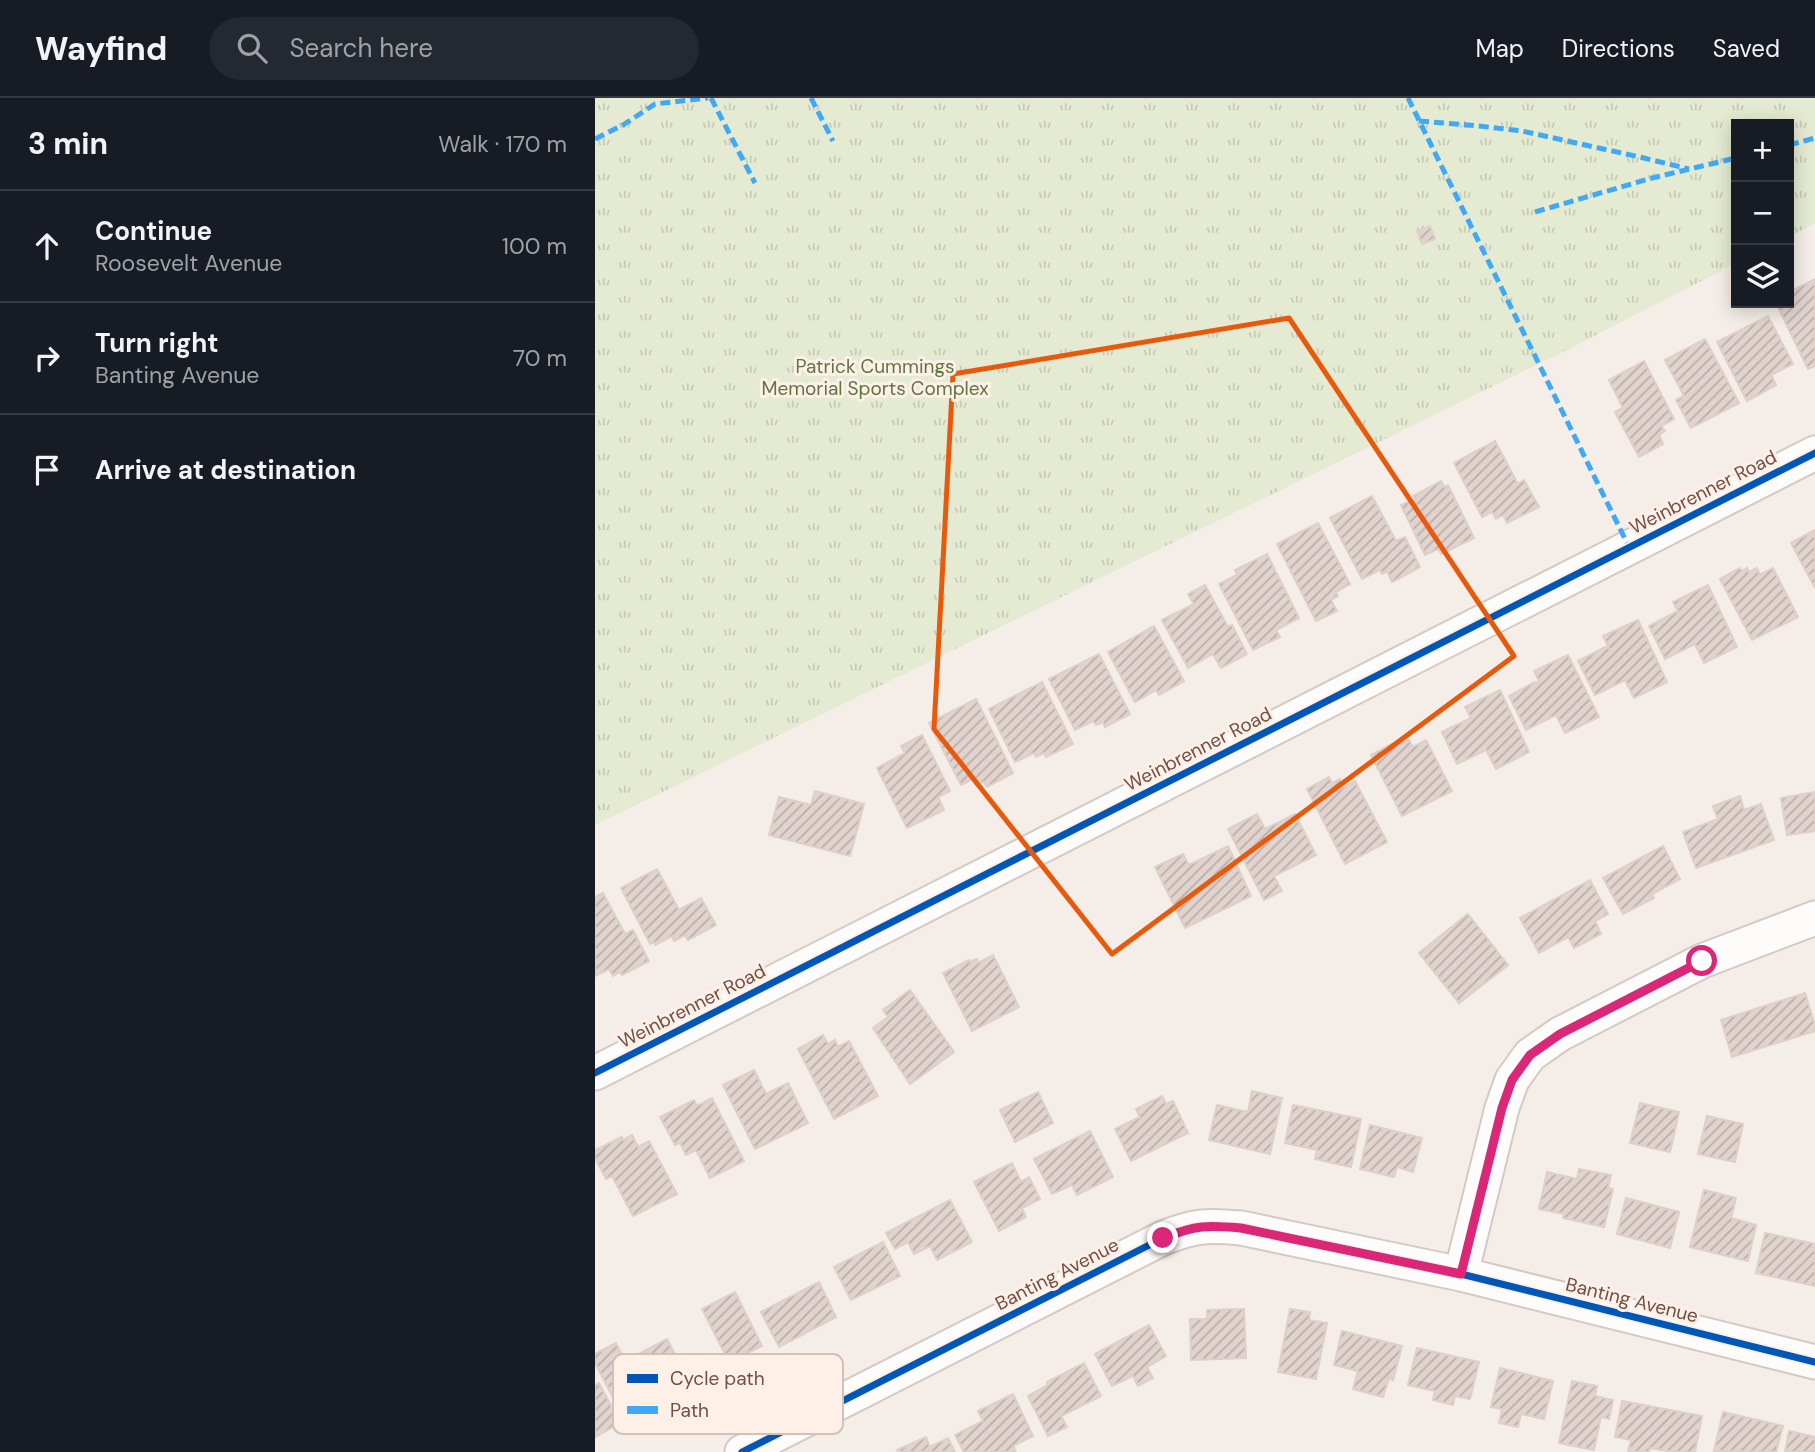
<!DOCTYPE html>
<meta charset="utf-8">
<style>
:root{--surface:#171b24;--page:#242831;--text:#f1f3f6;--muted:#9ea1a6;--line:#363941}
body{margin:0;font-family:"DM Sans",sans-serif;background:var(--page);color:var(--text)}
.controls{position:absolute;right:21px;top:21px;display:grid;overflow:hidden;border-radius:0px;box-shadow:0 4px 18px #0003}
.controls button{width:63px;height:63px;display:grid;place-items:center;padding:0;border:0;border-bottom:2px solid var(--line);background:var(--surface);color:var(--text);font:35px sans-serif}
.stop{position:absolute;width:21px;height:21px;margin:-16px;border:5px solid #db2777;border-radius:50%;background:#fff}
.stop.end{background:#db2777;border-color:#fff;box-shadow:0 2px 7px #0008}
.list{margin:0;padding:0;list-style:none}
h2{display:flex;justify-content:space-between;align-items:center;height:91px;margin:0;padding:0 28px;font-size:30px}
h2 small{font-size:23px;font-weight:400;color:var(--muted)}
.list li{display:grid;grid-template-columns:46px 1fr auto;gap:21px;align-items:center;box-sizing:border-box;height:112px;padding:0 28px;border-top:2px solid var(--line)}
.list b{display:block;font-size:26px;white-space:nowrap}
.list p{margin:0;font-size:23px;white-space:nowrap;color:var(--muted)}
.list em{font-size:23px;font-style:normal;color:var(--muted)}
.icon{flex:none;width:38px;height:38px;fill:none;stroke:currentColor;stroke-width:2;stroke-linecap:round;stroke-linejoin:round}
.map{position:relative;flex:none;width:1220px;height:1354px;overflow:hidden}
header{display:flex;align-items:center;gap:42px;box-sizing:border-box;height:98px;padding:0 35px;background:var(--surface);border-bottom:2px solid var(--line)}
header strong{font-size:33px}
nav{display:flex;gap:38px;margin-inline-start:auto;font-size:24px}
.search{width:490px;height:63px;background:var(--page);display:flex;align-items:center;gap:18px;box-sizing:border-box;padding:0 24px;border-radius:38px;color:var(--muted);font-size:26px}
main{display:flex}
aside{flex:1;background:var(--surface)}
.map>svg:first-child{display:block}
</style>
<header>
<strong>Wayfind</strong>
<div class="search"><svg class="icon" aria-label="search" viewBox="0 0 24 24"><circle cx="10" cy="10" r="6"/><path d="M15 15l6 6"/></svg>Search here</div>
<nav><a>Map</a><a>Directions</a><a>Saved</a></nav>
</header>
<main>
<aside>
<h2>3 min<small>Walk · 170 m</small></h2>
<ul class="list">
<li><svg class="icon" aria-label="ahead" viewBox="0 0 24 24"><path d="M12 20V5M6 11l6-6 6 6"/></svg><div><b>Continue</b><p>Roosevelt Avenue</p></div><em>100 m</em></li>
<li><svg class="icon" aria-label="right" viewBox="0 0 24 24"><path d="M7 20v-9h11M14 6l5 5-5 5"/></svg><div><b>Turn right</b><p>Banting Avenue</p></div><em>70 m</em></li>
<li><svg class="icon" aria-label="arrive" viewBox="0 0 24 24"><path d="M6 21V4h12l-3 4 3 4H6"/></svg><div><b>Arrive at destination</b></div></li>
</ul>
</aside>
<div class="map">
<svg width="1220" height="1354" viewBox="0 0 1220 1354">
<defs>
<pattern id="park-tufts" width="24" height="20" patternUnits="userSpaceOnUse" patternTransform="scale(1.75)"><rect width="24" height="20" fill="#e5ead2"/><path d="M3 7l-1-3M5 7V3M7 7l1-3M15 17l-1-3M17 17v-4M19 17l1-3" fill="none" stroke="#c8cab6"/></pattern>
<pattern id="building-hatch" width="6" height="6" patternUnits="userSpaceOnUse" patternTransform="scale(1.75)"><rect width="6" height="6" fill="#e1d4cf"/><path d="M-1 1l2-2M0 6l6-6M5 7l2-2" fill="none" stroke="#bbaeaa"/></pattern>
</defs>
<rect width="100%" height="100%" fill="#f5ede7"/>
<polygon fill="url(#park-tufts)" points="0,0 1220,0 1220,125 1194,139 1194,26 1141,26 1141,165 970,253 0,727"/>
<g fill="url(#building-hatch)" stroke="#decfc9" stroke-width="2">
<polygon points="835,128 840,141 827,146 822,133"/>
<polygon points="1220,181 1220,268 1213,271 1181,205 1194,205 1194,194"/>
<polygon points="1173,218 1198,266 1176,277 1181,287 1152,303 1122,244"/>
<polygon points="1110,241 1144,305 1096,330 1081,302 1089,298 1070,262"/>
<polygon points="1049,263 1079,321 1066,328 1070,333 1064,337 1068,346 1044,359 1020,314 1028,310 1014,282"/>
<polygon points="900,343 923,386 929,382 944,409 912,425 908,417 901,421 897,414 887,419 859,365"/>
<polygon points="846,383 849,389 853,387 879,440 846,456 843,451 830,457 806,407 820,401 818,398"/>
<polygon points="777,398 801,443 810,439 825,469 797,484 792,473 787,476 785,472 767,481 735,420"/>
<polygon points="723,425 755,486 741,494 743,498 736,502 742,513 721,523 682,446"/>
<polygon points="1220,432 1220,490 1196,445"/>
<polygon points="672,456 704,520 681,532 685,539 658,552 624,486 642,477 640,472"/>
<polygon points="1145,470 1147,473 1152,470 1154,474 1162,470 1165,477 1178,470 1203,519 1157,542 1125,481"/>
<polygon points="610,487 633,529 637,527 652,556 626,570 618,556 593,570 567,522 599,506 593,496"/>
<polygon points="1113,487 1142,549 1109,565 1100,546 1070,561 1054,528 1083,513 1078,504"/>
<polygon points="1043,522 1072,584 1039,600 1030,582 1000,597 983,563 1010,549 1014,550 1008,538"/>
<polygon points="559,528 589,583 564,597 561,592 540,604 513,554"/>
<polygon points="504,556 535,616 510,629 508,624 501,627 498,623 480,632 454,581"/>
<polygon points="973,557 1004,619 970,635 961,617 931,632 914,598 940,584 945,585 939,573"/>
<polygon points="447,584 478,646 451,659 449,655 441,659 439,655 420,664 394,611"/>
<polygon points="905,592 934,654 901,671 891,652 862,666 847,634 876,620 870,609"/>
<polygon points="381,601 418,675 392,689 389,684 381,687 378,681 366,687 334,625"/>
<polygon points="327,637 355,693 343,699 349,712 312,730 282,670 310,655 306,648"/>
<polygon points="804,642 806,646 814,642 818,649 831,642 857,693 807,718 776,657"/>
<polygon points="734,679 737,685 745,681 749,689 760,683 792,744 750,766 712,691"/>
<polygon points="220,693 269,706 255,758 174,737 184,699 216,707"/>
<polygon points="1220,694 1220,733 1192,737 1186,700"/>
<polygon points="1145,698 1149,712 1166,706 1179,742 1101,770 1088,734 1123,721 1118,708"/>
<polygon points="662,716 670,731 700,716 721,757 679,778 687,793 669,802 633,731"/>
<polygon points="633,748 656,798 590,830 560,769 588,756 594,767"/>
<polygon points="1068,748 1085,781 1057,796 1059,800 1028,816 1008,780"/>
<polygon points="62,771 84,812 106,800 121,827 93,842 90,837 79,843 77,838 60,847 59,844 55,846 26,790"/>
<polygon points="995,782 1013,816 1000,823 1006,836 979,850 973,839 944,855 925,820"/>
<polygon points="8,795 30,836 38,832 54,863 27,877 25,874 18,878 14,871 0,878 0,799"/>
<polygon points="873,816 913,867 864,905 824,855"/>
<polygon points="398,857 424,909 377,933 348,875 374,862 375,864 382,861 383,865"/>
<polygon points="315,892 359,954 315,986 278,930 293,919 288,912"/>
<polygon points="1210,895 1220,927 1220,933 1137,959 1126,922"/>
<polygon points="228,937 233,946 240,942 243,949 254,943 283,998 239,1021 203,951"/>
<polygon points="159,972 171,996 193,985 213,1025 160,1051 128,987"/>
<polygon points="657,993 687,1000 675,1056 614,1042 622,1007 653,1014"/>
<polygon points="443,994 458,1025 420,1044 405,1012"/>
<polygon points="567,998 571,1006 578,1003 593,1035 536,1063 520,1031 545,1019 541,1011"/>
<polygon points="117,1000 149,1063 115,1080 101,1052 91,1057 85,1045 80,1047 65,1019 99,1002 102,1008"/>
<polygon points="1045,1005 1084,1014 1075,1054 1035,1045"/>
<polygon points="698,1007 766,1021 756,1069 720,1061 722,1052 690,1045"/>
<polygon points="1112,1018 1148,1026 1140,1064 1103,1056"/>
<polygon points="775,1027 827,1040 818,1074 802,1069 799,1079 765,1071"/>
<polygon points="495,1033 518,1079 482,1097 477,1087 457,1096 439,1061"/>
<polygon points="37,1037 43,1049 54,1043 82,1096 38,1118 17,1078 11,1081 0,1060 0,1052 27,1039 28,1042"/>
<polygon points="417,1065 426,1084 434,1079 445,1101 427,1110 431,1119 404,1133 379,1084"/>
<polygon points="984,1071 1016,1077 1013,1090 1018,1091 1009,1129 968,1120 969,1116 944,1111 952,1074 982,1081"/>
<polygon points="1109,1092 1141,1100 1136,1120 1161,1127 1153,1163 1095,1149"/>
<polygon points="1031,1100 1084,1114 1075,1150 1022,1136"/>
<polygon points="355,1102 377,1144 342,1162 335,1148 319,1156 313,1144 300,1151 291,1135"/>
<polygon points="1170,1135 1220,1146 1220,1188 1161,1175"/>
<polygon points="288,1144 305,1178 256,1202 239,1169"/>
<polygon points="224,1184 241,1219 184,1249 166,1214"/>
<polygon points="140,1194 167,1248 152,1255 154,1259 136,1268 107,1211"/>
<polygon points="649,1211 651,1260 596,1262 595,1221 612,1221 612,1212"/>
<polygon points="695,1211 715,1214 714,1222 732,1225 721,1281 683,1274"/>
<polygon points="554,1227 571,1258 552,1269 558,1280 543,1288 538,1278 517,1288 500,1256"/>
<polygon points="747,1233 807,1248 798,1282 794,1280 788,1299 758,1291 763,1273 739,1267"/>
<polygon points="72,1241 95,1285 63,1302 58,1293 24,1311 0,1265 0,1256 21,1245 30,1263"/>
<polygon points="822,1250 884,1264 875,1301 860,1298 858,1307 838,1302 840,1293 813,1287"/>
<polygon points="489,1265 506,1298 466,1318 472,1329 453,1338 433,1298 453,1287 452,1284"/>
<polygon points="905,1270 958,1283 949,1321 926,1316 923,1329 904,1325 907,1311 896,1309"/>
<polygon points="977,1283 1002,1288 1000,1298 1018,1302 1014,1321 1006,1319 999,1352 964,1345"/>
<polygon points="4,1285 25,1325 0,1339 0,1287"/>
<polygon points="418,1296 438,1338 418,1348 421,1354 369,1354 360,1337 388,1323 383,1313"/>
<polygon points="1027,1303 1107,1318 1100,1354 1078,1354 1055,1350 1054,1354 1033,1354 1036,1342 1020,1339"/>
<polygon points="1128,1314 1188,1328 1181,1354 1119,1353"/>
<polygon points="1194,1333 1220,1339 1220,1354 1190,1354"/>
<polygon points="331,1339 335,1349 353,1340 360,1354 303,1354 302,1352"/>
</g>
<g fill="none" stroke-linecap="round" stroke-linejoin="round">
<defs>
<g id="minor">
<polyline points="0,975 1220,355"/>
<polyline points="866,1176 907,1010 917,982 935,957 965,936 1107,863 1220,820"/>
<path d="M147,1354L568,1140C601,1127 612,1127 646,1130L866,1176L1220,1264"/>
</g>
</defs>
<use href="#minor" stroke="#d4c9c4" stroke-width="37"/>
<use href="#minor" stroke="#fefcfb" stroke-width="33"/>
<g stroke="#3fa9f5" stroke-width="5" stroke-dasharray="10 5" stroke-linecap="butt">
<polyline points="116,0 160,85"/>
<polyline points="216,0 238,43"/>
<polyline points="813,0 1034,449"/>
<polyline points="824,23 884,28 927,33 1049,60 1094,71"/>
<polyline points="0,41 28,27 60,6 113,0"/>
<polyline points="1194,47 1220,40"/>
<polyline points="940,114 1057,80 1141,60"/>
</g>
<defs>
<g id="cycleway">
<polyline points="0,975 1220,355"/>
<path d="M147,1354L568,1140C601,1127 612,1127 646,1130L866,1176L1220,1264"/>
</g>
</defs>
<use href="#cycleway" stroke="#fef0e6" stroke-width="11"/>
<use href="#cycleway" stroke="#0057b8" stroke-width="7"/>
</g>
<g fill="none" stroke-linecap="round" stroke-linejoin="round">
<path stroke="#db2777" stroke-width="9" d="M568,1140C601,1127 612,1127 646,1130L866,1176L907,1010L917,982L935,957L965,936L1107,863"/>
</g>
<path fill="none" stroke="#e8590c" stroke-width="5" stroke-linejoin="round" d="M694,220L919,558L517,856L339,631L358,276Z"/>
<g text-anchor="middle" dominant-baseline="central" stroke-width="6" stroke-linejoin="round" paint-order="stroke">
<g font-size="19" fill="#5c7742" stroke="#fef0e6">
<text x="280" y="268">Patrick Cummings<tspan x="280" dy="22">Memorial Sports Complex</tspan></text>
</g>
<g font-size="19" fill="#714f49" stroke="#fef0e6">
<text transform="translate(1108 394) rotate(-27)">Weinbrenner Road</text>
<text transform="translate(603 651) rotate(-27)">Weinbrenner Road</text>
<text transform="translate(97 908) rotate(-27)">Weinbrenner Road</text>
<text transform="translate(462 1176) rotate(-27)">Banting Avenue</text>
<text transform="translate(1037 1202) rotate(14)">Banting Avenue</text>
</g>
</g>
<rect x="18" y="1256" width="230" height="80" rx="10" fill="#fef0e6" stroke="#d4c0b7" stroke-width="2"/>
<rect x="32" y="1276" width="31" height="9" fill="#0057b8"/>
<rect x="32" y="1308" width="31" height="8" fill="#3fa9f5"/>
<g font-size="19" fill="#714f49">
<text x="75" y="1287">Cycle path</text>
<text x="75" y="1319">Path</text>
</g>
</svg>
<div class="controls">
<button>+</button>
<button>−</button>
<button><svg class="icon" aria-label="layers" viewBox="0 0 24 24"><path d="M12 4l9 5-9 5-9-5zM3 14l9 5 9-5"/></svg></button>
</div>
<div class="stop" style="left:1107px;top:863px"></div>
<div class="stop end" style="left:568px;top:1140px"></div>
</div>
</main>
